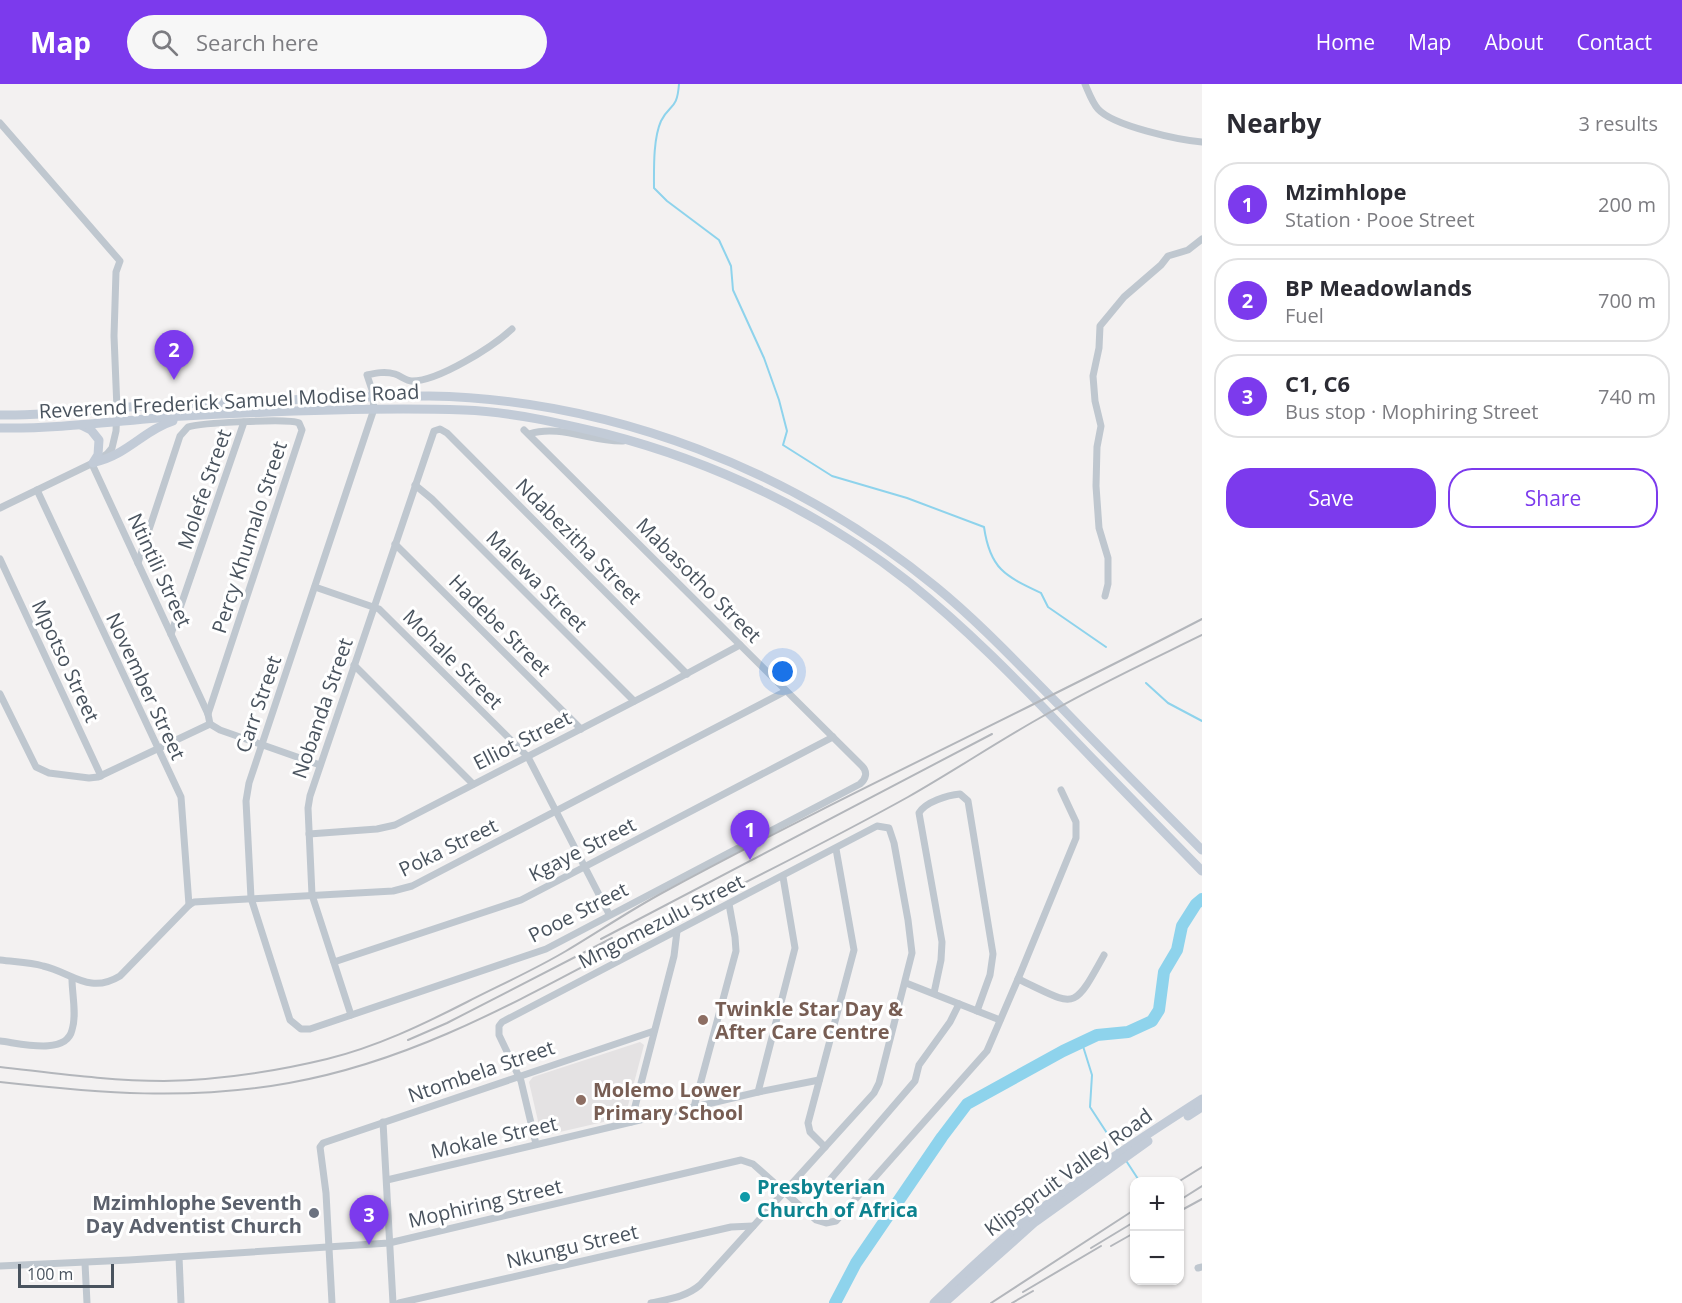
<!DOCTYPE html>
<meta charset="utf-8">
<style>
:root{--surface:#fff;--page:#f7f7f7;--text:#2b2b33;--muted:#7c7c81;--line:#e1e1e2;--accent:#7c3aed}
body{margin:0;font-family:"Open Sans",sans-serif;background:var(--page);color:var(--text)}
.controls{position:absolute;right:18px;bottom:18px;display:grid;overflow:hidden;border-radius:12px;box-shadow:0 2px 4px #0004}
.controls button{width:54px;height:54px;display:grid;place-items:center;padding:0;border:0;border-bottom:2px solid var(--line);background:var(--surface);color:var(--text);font:30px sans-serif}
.scale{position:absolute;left:18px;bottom:15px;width:96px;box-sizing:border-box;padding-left:6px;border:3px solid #49535e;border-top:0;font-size:16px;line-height:21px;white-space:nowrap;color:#49535e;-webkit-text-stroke:4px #fff;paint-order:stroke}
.you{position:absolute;left:783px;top:588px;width:21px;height:21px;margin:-15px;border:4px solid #fff;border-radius:50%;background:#1a73e8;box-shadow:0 0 0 9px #1a73e833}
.badge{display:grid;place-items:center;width:39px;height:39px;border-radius:50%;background:var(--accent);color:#fff;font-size:20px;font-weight:700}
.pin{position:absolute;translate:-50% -50px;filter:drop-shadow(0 2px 3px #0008)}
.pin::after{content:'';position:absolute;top:32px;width:21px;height:18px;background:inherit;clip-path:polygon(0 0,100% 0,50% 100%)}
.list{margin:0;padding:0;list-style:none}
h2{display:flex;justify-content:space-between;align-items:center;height:78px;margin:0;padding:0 24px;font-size:26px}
h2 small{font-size:20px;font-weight:400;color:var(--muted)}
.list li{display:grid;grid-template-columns:39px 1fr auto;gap:18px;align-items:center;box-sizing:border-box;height:84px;margin:0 12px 12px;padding:0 12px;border:2px solid var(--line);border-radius:24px}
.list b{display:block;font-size:22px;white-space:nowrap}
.list p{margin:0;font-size:20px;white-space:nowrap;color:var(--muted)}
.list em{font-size:20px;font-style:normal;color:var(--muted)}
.actions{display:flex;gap:12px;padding:18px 24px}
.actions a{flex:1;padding:14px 0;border:2px solid var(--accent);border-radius:24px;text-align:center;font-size:21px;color:var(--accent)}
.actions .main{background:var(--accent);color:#fff}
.icon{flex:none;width:33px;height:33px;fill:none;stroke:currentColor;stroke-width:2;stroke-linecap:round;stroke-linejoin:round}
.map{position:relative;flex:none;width:1202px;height:1219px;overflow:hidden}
header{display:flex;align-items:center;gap:36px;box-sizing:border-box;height:84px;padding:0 30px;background:var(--accent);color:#fff}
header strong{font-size:28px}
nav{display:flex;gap:33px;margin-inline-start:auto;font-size:21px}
.search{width:420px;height:54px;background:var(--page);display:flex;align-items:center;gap:15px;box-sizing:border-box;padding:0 21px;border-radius:33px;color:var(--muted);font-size:22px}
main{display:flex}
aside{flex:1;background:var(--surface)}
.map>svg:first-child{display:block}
</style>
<header>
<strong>Map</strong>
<div class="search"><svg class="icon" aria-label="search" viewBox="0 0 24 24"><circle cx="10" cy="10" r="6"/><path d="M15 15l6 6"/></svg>Search here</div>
<nav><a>Home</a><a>Map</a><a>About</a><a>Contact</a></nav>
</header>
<main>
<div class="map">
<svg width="1202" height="1219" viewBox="0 0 1202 1219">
<rect width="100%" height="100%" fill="#f3f1f1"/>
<polygon fill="#e4e2e3" points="640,958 644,961 625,1033 551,1050 550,1048 541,1050 529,998 533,993"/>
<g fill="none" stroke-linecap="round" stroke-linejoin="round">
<g stroke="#8ed3ec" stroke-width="2">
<path d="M679,0C677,27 670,19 661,37C653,55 654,85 654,104L667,117L719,156L731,182L733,206L764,274L779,316L787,347L783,361L832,392L907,414L984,443C990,485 1005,492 1041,509L1048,523L1106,563"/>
<polyline points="1146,599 1168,619 1202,637"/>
<polyline points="1082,959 1092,991 1090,1023 1118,1066"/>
<polyline points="1125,1075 1140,1098"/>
</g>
<polyline stroke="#8ed3ec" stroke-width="12" points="835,1219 856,1179 942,1053 967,1020 1063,967 1097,951 1128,948 1152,937 1159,926 1164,888 1177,866 1182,842 1196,820 1202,815"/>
<g stroke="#bfc7cf" stroke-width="7">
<path d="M1085,0C1089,9 1092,18 1098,25C1113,42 1179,56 1202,58"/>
<polyline points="0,39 120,177 116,188 114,252 117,325 116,347 112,364 107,370 95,378 0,424"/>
<path d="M512,245C492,263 439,297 412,297C406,297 401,292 395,290C385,287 376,289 367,291L372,306L374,325L249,699L246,717L251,814L290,936L301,945H310L546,865L860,700C866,695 868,688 862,682L524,346"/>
<path d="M529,350C560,340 592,358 623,357"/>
<polyline points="92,380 208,630 210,640"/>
<polyline points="415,401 432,415 634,617"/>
<polyline points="37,406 181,713 189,821"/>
<polyline points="395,460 581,645"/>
<polyline points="0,475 101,692"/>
<path d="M138,479L180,352L188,343C199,339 289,334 299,339L302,346L208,630"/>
<polyline points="315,503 379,525 528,673 609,830"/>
<polyline points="1105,512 1108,500 1108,474 1099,444 1096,402 1097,363 1101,342 1095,317 1093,292 1099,264 1100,242 1124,213 1161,181 1168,172 1188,166 1202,155"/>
<polyline points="171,550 244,338"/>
<polyline points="354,581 473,700"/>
<polyline points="0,610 36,683 49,689 89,694 98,693 210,640"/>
<polyline points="210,640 220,646 320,681"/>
<polyline points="309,750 377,745 395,741 664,602 740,561"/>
<path d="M0,876C14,878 29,878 43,882C71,888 89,911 120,892L189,821L194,818L393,807L412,802L786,607"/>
<polyline points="334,878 521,816 833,653"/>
<path d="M1018,895C1076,922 1072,929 1104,871"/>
<polyline points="906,899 1000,936"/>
<path d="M934,909L941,876L942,858L919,729C925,718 948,711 960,710L968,717L993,870L990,891L977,927"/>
<polyline points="351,931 312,811 308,724 310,712 434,347 440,345 447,349 687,590"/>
<path d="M0,957C19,959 66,972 72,946C77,931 72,910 72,895"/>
<polyline points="758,1008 795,864 783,793"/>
<polyline points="694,1023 736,867 735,853 729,820"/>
<polyline points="383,1038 393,1219"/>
<polyline points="631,1038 674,872 677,847"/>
<path d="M536,1060L521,997L499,951V942L502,938L877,742L889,744L894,759L908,836L912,869L879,999L874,1009L700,1201C686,1213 669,1215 651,1219"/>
<polyline points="825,1063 810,1048 808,1039 854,866 836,765"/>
<polyline points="387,1096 758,1008 819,996"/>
<polyline points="816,1112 915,997 919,981 950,938 959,920"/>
<polyline points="179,1173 181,1219"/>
<polyline points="85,1179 87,1219"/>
<polyline points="0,1182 129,1176 389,1159 741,1076 753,1080 816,1136 826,1139 836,1137 987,967 1018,895 1076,754 1076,738 1061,706"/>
<polyline points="1198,1184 1202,1183"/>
<polyline points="332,1219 326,1109 320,1063 323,1059 654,947"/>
<polyline points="399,1219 731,1143 753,1142"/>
</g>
<g stroke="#c2cbd7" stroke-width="9">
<path d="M0,331C52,332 104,324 156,321C195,319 233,318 272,317C324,314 376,312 429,312C612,315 795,387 936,503C980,539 1019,581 1059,621C1106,670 1154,718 1202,766"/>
<polyline points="81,341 91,346 99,356 98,371 93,379"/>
<path d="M0,344C61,345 123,336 184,332C277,327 371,323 464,326C512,328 560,339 606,350C715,378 822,429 910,499C966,544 1015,594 1064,645C1110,693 1156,740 1202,787"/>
<path d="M95,378C127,371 144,346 173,337"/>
<polyline points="1188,1032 1202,1023"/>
<path d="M934,1219C958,1196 982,1173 1008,1151C1069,1101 1135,1058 1202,1015"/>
<polyline points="944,1219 1035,1138 1148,1057"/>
</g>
<g stroke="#b3b6bb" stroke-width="2">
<polyline points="601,855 992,650"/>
<polyline points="408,956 447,939 612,854"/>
<path d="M0,983C54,989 109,997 164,997C219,996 273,988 327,975C376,963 422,941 467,918C500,901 534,886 566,867C598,848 629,827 662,809C839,713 1023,628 1202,535"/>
<path d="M0,998C98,1009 190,1017 289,999C418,976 524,913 639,853C729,806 820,762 908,713C952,688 994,660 1038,635C1091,604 1147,578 1202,551"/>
<polyline points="1178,1098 1202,1083"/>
<polyline points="1180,1116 1202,1102"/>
<polyline points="1180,1127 1202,1115"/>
<polyline points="1111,1162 1134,1149"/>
<polyline points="1091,1164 1134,1138"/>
<polyline points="1023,1208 1101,1162"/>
<polyline points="991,1219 1134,1126"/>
<polyline points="1012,1219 1033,1207"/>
</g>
</g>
<g fill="#8d6e63" stroke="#fff" stroke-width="2">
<circle cx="703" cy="936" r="6"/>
<circle cx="581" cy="1016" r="6"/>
</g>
<circle fill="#0f9aa8" stroke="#fff" stroke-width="2" cx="745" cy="1113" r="6"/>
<circle fill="#6b7280" stroke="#fff" stroke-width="2" cx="314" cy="1129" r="6"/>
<g text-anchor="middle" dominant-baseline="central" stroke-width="6" stroke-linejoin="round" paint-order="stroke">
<g font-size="20" fill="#49535e" stroke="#fff">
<text transform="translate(229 317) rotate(-3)">Reverend Frederick Samuel Modise Road</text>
<text transform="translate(204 405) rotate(-71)">Molefe Street</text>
<text transform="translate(249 453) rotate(-72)">Percy Khumalo Street</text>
<text transform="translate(579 457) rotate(45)">Ndabezitha Street</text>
<text transform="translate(160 486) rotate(65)">Ntintili Street</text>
<text transform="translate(699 496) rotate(45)">Mabasotho Street</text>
<text transform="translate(537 497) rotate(45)">Malewa Street</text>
<text transform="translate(500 541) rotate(45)">Hadebe Street</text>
<text transform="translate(453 575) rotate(45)">Mohale Street</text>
<text transform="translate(66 577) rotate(65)">Mpotso Street</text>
<text transform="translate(146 602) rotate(65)">November Street</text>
<text transform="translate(258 620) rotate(-71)">Carr Street</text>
<text transform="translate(322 624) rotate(-71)">Nobanda Street</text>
<text transform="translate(522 656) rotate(-27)">Elliot Street</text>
<text transform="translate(448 763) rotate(-26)">Poka Street</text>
<text transform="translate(582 765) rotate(-27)">Kgaye Street</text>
<text transform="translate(578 828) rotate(-27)">Pooe Street</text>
<text transform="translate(661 837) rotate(-27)">Mngomezulu Street</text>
<text transform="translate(481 987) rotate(-19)">Ntombela Street</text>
<text transform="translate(494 1053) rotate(-13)">Mokale Street</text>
<text transform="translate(1068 1088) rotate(-36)">Klipspruit Valley Road</text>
<text transform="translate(485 1119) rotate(-13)">Mophiring Street</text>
<text transform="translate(572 1162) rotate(-13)">Nkungu Street</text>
</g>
<g font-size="20" font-weight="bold" fill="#785e54" stroke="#fff" text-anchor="start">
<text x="715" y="924">Twinkle Star Day &amp;<tspan x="715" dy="23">After Care Centre</tspan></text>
<text x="593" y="1005">Molemo Lower<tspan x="593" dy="23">Primary School</tspan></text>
</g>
<g font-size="20" font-weight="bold" fill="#0d838f" stroke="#fff" text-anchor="start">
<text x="757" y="1102">Presbyterian<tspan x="757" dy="23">Church of Africa</tspan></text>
</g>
<g font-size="20" font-weight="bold" fill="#5b616d" stroke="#fff" text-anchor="end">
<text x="302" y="1118">Mzimhlophe Seventh<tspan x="302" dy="23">Day Adventist Church</tspan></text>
</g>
</g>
</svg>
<div class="controls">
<button>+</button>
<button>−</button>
</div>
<div class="scale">100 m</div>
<div class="you"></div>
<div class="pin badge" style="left:750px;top:776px">1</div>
<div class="pin badge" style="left:174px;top:296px">2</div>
<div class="pin badge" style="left:369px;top:1161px">3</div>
</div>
<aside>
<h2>Nearby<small>3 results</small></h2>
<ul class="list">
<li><span class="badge">1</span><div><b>Mzimhlope</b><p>Station · Pooe Street</p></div><em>200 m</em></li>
<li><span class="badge">2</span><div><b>BP Meadowlands</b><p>Fuel</p></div><em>700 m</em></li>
<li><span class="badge">3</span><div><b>C1, C6</b><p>Bus stop · Mophiring Street</p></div><em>740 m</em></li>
</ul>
<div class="actions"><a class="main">Save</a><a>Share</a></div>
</aside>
</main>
